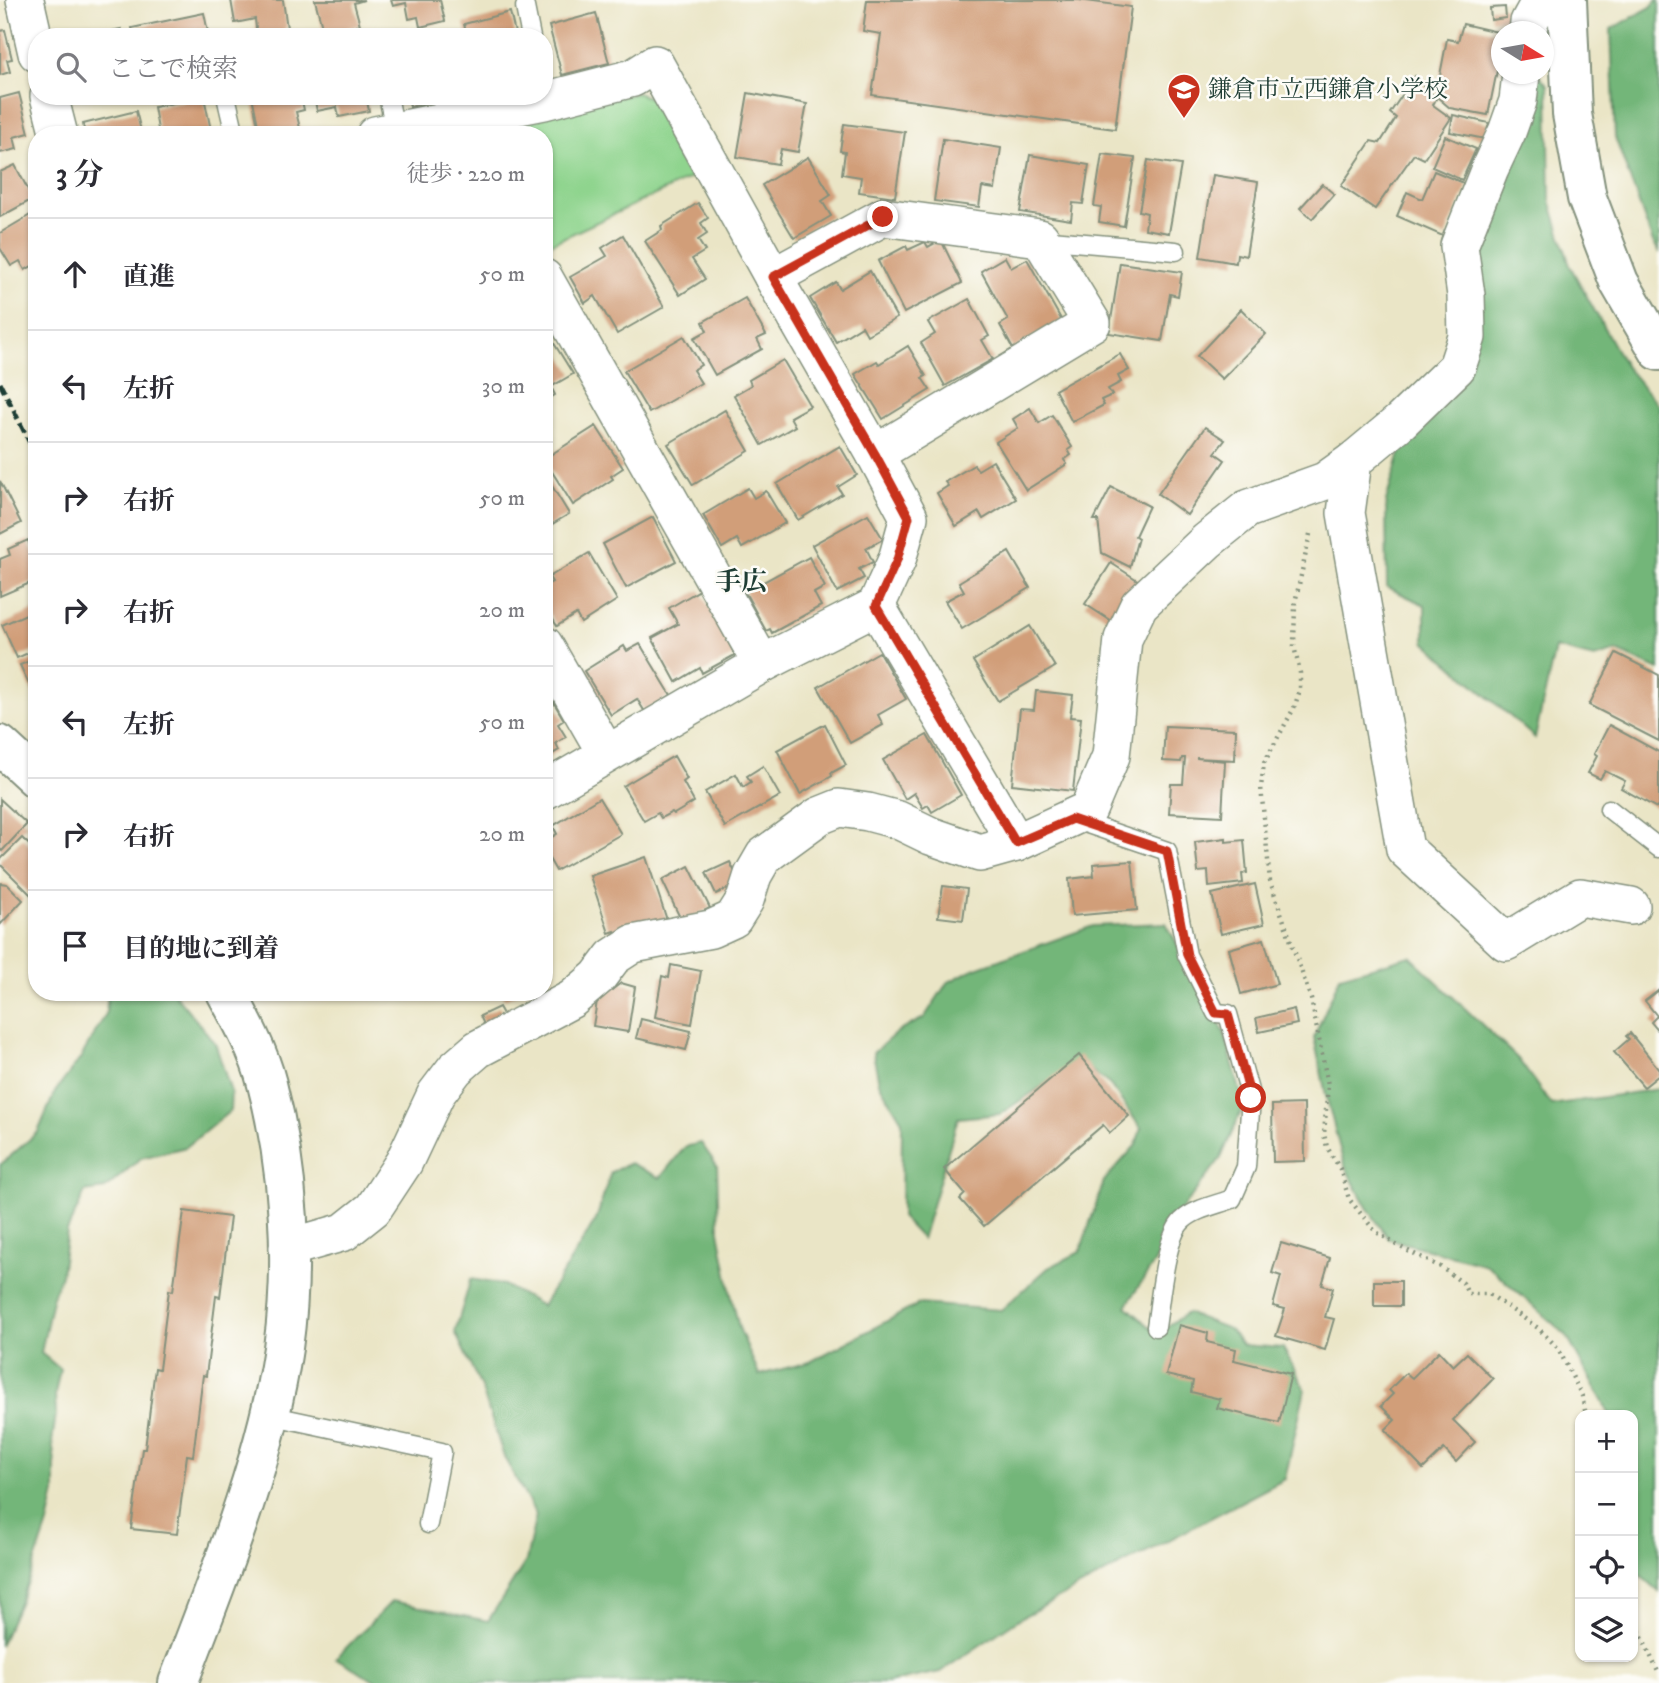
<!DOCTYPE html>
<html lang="ja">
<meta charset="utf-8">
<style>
:root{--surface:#fff;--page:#f2f2f3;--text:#2b2b33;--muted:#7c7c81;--line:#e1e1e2}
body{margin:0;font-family:"IM FELL DW Pica","Noto Serif JP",serif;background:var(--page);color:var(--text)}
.controls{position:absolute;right:21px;bottom:21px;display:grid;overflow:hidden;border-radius:14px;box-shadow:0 2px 5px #0004}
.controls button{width:63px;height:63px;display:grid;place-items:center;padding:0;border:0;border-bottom:2px solid var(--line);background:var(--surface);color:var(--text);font:35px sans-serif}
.compass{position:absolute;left:1491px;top:21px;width:63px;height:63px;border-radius:50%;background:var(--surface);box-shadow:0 2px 5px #0004;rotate:101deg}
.stop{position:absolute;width:21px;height:21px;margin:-16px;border:5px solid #c8321e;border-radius:50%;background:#fff}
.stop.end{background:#c8321e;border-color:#fff;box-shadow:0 2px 7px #0008}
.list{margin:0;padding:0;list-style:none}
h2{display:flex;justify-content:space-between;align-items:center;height:91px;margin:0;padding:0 28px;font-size:30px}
h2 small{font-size:23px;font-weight:400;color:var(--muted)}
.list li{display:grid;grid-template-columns:46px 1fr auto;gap:21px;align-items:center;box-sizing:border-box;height:112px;padding:0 28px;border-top:2px solid var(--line)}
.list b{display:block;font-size:26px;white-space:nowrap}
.list em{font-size:23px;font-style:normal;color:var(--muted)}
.icon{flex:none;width:38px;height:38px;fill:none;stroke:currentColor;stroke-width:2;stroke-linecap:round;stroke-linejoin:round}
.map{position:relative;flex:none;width:1659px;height:1683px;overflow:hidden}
.search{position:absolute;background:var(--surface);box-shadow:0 2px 5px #0004;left:28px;top:28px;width:525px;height:77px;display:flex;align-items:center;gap:18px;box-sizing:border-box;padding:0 24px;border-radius:28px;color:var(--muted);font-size:26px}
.panel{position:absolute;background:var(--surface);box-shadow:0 2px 5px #0004;left:28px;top:126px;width:525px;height:875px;border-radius:28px}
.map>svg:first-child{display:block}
</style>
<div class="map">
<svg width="1659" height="1683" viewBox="0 0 1659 1683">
<rect width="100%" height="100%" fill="#fdfcf7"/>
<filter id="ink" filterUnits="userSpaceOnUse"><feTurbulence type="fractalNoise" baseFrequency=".0143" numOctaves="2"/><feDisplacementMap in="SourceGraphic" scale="14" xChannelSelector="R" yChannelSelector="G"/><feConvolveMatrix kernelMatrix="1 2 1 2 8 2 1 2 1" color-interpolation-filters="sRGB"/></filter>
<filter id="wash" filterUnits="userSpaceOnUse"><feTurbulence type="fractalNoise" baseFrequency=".00686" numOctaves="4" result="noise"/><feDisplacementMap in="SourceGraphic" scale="28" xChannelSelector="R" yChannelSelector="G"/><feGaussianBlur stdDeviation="1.57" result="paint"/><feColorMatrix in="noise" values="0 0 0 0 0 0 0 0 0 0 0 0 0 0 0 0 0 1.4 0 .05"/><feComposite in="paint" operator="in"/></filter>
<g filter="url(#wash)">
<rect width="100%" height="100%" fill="#eae5c6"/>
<polygon fill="#8fd48e" stroke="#578861" stroke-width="2" points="637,93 651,98 695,176 544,247 544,135 485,135 489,126"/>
<g fill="#73b679" stroke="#497a56" stroke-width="2">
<polygon points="1657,0 1659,0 1659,251 1652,240 1615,137 1611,29 1651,7"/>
<polygon points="1538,74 1548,85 1550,200 1570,266 1625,366 1659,406 1659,670 1617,651 1594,658 1555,648 1535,738 1425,642 1425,605 1387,587 1386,501 1408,426 1454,378 1469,247"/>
<polygon points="1166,923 1224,1032 1244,1105 1221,1158 1181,1210 1167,1243 1126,1306 1157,1333 1187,1313 1229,1329 1242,1345 1283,1348 1305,1389 1285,1479 1022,1617 940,1672 887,1683 380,1683 336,1658 392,1601 488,1621 526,1561 536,1515 504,1457 481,1387 455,1332 471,1279 504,1285 542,1306 596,1220 611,1172 630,1163 660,1178 685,1147 701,1143 717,1166 719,1231 730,1290 739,1328 759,1375 810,1362 919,1304 1001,1310 1048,1268 1080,1252 1104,1181 1136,1145 1141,1128 1110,1085 1087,1067 1056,1077 1000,1114 958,1118 922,1239 901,1217 902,1121 879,1083 873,1053 897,1032 924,1018 947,983 971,970 1093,926"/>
<polygon points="1410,956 1518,1059 1551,1105 1659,1089 1659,1592 1633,1569 1633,1415 1610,1415 1566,1335 1487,1265 1389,1239 1368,1209 1344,1165 1326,1095 1314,1037 1340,976"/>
<polygon points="108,992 173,992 215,1043 231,1092 230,1111 186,1147 141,1158 105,1189 85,1192 67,1231 61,1275 52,1299 41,1353 60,1369 55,1394 56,1414 52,1442 55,1462 55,1493 48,1524 27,1585 0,1646 0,1165 38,1132 55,1092 80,1059 106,1014"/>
</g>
<g id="blocks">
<g fill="#d19e79">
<polygon points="231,0 283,0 287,28 284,28 286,37 257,37 255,19 235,23"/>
<polygon points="315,0 364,0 354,3 360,25 324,34"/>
<polygon points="391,0 440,0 445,21 420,27 418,17 409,19 406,3 393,6"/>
<polygon points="867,0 1079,0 1131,7 1115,129 872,95 881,34 863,31"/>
<polygon points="1505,7 1506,18 1491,20 1490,8"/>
<polygon points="510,12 516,37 467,37 464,24"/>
<polygon points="204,13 209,37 134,37 132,28"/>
<polygon points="596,13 609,63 562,75 549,26"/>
<polygon points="1463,24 1502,33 1502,46 1488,115 1450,108 1436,96 1447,39 1458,41"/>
<polygon points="121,29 123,37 88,37 87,36"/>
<polygon points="5,30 12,59 7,60 10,72 0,75 0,31"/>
<polygon points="1415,76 1436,99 1433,105 1451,118 1424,159 1414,154 1375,209 1341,186 1371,141 1380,143 1396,118 1390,113"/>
<polygon points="19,93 29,133 14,137 17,149 0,153 0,98"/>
<polygon points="748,93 807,104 798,152 781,149 778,164 737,157"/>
<polygon points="252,96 301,96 304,110 296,112 300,128 260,135"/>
<polygon points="314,96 366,96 369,111 339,117 337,107 317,111"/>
<polygon points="408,96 450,96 451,97 410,107"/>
<polygon points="204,97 212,135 159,135 154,107"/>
<polygon points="136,111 142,135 85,135 83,124"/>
<polygon points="1453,115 1489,123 1485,139 1450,132"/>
<polygon points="844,124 905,132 895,197 859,192 861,177 842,174 845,152 840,151"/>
<polygon points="1445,136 1476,149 1462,180 1432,167"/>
<polygon points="943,139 1001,148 995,189 982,187 979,207 934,201"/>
<polygon points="1102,154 1135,158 1124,226 1099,222 1101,207 1094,206"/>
<polygon points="1030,155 1089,165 1083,204 1073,203 1071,220 1020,212"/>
<polygon points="808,157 831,195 822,201 831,216 794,238 762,185"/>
<polygon points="1148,160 1181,165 1169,233 1145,229 1147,213 1139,211"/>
<polygon points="15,165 33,199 0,217 0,172"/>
<polygon points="1434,171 1468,185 1445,237 1397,216 1407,192 1422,199"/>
<polygon points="1213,175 1258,182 1246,256 1237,254 1236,263 1200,257"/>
<polygon points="1322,184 1334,194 1312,219 1300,208"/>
<polygon points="698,203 708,218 701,223 707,234 698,240 705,251 692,259 705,279 680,295 645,241 662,230 661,226"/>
<polygon points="37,211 37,263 25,270 20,261 11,266 0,248 0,233"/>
<polygon points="623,235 664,307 617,334 595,296 585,303 570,277 607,256 602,248"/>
<polygon points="941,240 962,283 904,313 878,261 906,246 908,250 925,242 928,247"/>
<polygon points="1005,257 1011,268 1027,259 1062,321 1013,349 1000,325 1008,320 981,271"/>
<polygon points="1120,263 1182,272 1178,296 1170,294 1162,341 1109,333"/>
<polygon points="870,271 897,318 867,335 862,326 836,342 810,298 836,282 840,289"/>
<polygon points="745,298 766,335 757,339 762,349 715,375 694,338 707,331 703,322"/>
<polygon points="969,299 989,336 982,340 993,359 945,386 921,343 935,334 928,322"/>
<polygon points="1241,309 1266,334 1222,379 1197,356"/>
<polygon points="547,332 573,374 551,387 555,395 544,402 544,333"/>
<polygon points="684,336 701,365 693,370 701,383 649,413 624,371"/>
<polygon points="908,346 926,376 922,378 930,390 883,419 855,374 877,361 879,364"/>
<polygon points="1120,354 1129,370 1118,376 1121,382 1108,389 1112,395 1101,400 1104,405 1072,422 1055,390"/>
<polygon points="783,360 810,406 790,417 795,426 762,445 734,395 751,385 749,380"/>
<polygon points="1030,408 1039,423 1052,415 1072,447 1068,450 1071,455 1064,460 1067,464 1026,490 996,442 1018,428 1013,419"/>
<polygon points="725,410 749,451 693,485 668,444"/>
<polygon points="596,426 623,468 611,476 613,479 573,505 544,459"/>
<polygon points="1205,427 1225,440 1215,453 1225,460 1187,515 1158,494"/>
<polygon points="840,446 857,475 838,487 842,494 798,520 777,484"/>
<polygon points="993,461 1016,499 983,519 979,512 956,526 937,493 948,486 945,482 974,465 978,470"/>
<polygon points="544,473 569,514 544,529"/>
<polygon points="0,481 21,523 0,534"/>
<polygon points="1111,487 1149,506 1135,536 1138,538 1130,567 1102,553 1098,520 1094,520"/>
<polygon points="748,488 754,498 766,491 785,523 742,548 737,539 722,548 703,515"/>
<polygon points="868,514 883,539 866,548 873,562 859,569 864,578 837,592 812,545"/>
<polygon points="653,517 676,561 626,588 603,544"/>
<polygon points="28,540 37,561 37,580 0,596 0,559 10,555 8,549"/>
<polygon points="1009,552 1030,588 962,629 945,601 964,591 959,582"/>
<polygon points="589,553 617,600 581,623 576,614 557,626 544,605 544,586 552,582 549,577"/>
<polygon points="809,557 825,587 814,593 821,606 772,633 770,629 766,631 745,592"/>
<polygon points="1111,563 1142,583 1116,624 1085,604"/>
<polygon points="700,590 735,655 702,673 700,668 676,682 652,638 678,624 669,608"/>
<polygon points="37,609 37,649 17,658 2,625"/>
<polygon points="1030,626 1055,667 998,701 973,661"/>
<polygon points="640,644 671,695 645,712 637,699 611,715 584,671 624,646 627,651"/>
<polygon points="879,652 906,699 878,715 883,725 850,743 818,687"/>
<polygon points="1616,653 1659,675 1659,741 1589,705"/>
<polygon points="37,658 37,701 20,665"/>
<polygon points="547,691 564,720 558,724 566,737 556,743 559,750 544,759 544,692"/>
<polygon points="1036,691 1073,695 1070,717 1081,718 1073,791 1012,784 1020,709 1034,710"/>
<polygon points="825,724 846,765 831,773 832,776 800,794 777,750"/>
<polygon points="1609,725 1659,752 1659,804 1657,808 1621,788 1625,781 1605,771 1600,779 1588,773 1597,756 1594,754"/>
<polygon points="1165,726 1236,729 1235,760 1196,758 1225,761 1222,816 1169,813 1171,784 1183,784 1185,758 1182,758 1181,762 1163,761"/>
<polygon points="927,735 961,795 932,812 928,805 923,808 914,793 905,799 883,760"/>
<polygon points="674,756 687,779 683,782 694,802 674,814 672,812 661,818 658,813 644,821 623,786"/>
<polygon points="763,766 780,796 725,827 705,792 736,774 743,787 751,782 747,776"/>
<polygon points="599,798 621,834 556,871 544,850 544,842 557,834 553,826"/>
<polygon points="0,799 27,824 2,851 0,849"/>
<polygon points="22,838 37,852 37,892 32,896 0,864 0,860"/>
<polygon points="1226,838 1226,842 1244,840 1247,873 1242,874 1243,883 1209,887 1208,871 1198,872 1195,842"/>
<polygon points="646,857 668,923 618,940 615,931 609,933 590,876"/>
<polygon points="1132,861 1137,910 1072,916 1069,879 1094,876 1093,864"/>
<polygon points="730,862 740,883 716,894 706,873"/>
<polygon points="689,866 710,908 682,922 662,880"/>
<polygon points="0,883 7,884 23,900 0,925"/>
<polygon points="1255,884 1264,924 1221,934 1212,894"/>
<polygon points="943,886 967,889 963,920 938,917"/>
<polygon points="1264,939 1277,984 1241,994 1229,949"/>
<polygon points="671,965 701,971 692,1024 655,1017 662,976 669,978"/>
<polygon points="621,983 635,987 628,1032 593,1026 597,1001"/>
<polygon points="1659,990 1659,1032 1651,1022 1657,1016 1645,1001"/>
<polygon points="501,992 519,992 504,999"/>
<polygon points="499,1007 508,1023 488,1033 480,1016"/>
<polygon points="1294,1009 1297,1024 1259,1032 1256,1018"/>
<polygon points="641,1019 691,1031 686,1050 636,1038"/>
<polygon points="1630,1033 1659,1069 1659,1075 1644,1087 1614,1052 1629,1039 1626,1036"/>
<polygon points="1079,1055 1129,1116 1110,1133 1103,1125 984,1226 960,1199 965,1194 944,1169"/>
<polygon points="1304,1104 1305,1161 1273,1162 1272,1105"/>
<polygon points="184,1211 230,1217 220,1297 216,1296 206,1376 203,1375 193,1456 187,1455 177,1534 131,1529 142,1449 145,1449 155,1368 159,1369 169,1290 173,1291"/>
<polygon points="1281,1243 1330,1258 1322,1285 1333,1288 1325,1317 1334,1319 1325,1350 1276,1336 1285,1309 1273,1306 1281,1276 1272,1273"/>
<rect x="1374" y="1281" width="27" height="25"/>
<polygon points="1179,1325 1208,1333 1207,1342 1236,1349 1234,1360 1291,1374 1279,1423 1217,1408 1220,1399 1191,1392 1193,1381 1166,1375"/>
<polygon points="1439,1351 1453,1366 1467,1353 1493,1379 1453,1420 1475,1442 1456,1462 1444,1449 1423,1469 1385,1430 1395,1420 1381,1406 1393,1394 1389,1390 1406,1373 1412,1378"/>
</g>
</g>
</g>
<g filter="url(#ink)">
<use href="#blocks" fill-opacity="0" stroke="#84917d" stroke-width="2"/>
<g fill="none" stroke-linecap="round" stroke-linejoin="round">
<defs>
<g id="service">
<polyline points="525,7 531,37"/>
<polyline points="226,96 235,135"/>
<polyline points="388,96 395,130"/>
<polyline points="1040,239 1176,251"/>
<polyline points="1609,809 1659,848"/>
<path d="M1076,820L1167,851L1187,955L1216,1013L1228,1014L1251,1098L1246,1167L1232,1199C1216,1205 1194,1209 1182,1221C1165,1237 1160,1303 1156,1327"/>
<polyline points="269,1415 442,1452 428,1524"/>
</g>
<g id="minor">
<polyline points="25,0 37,53"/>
<polyline points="1528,32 1529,22 1541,0"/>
<polyline points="49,96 59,135"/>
<polyline points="375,135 544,101 633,78 655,64 773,277 875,454 909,517 897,560 876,606 762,664 544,791"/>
<polyline points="773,277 883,217 1040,238 1092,323 875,454"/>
<polyline points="544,278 762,664"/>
<polyline points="1353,461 1346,513 1405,849 1506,942 1580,897 1631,906"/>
<polyline points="876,606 1016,843"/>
<polyline points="544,645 606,753"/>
<polyline points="288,1248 344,1232 373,1209 404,1162 436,1094 455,1069 478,1049 572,999 598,977 613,957 633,944 711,929 733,919 745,900 753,875 764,856 819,816 839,808 868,812 898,820 931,836 980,853 1016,843 1088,810 1111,756 1123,639 1139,605 1207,541 1247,509 1325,481 1353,461 1401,421 1457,367 1467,337 1466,295 1459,246 1490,168 1507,132 1518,101 1521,74"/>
</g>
<g id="tertiary">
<polyline points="0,745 37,779"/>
<path d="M178,1683C218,1579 267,1459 283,1348C295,1263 289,1168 267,1084C259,1052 242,1021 226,992"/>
</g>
<polyline id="secondary" points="1567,0 1572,114 1587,198 1619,282 1659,351"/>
</defs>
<use href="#service" stroke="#84917d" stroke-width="21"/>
<use href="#minor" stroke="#84917d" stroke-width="40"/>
<use href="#tertiary" stroke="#84917d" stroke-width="42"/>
<use href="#secondary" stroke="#84917d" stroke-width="42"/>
<g stroke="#84917d" stroke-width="4.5" stroke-dasharray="2 5" stroke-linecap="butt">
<polyline points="1310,534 1295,603 1294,646 1300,673 1300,690 1294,708 1264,763 1261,787 1270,881 1311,999 1328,1085 1324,1134 1327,1147 1340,1169 1349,1199 1375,1231 1398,1246 1439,1266 1463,1283 1468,1294 1489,1294 1538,1328 1558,1348 1582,1396 1586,1415"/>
<polyline points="1633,1618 1659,1674"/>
</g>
<use href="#service" stroke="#fff" stroke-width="18"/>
<use href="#minor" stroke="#fff" stroke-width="37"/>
<use href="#tertiary" stroke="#fff" stroke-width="38"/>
<use href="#secondary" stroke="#fff" stroke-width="38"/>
<polyline stroke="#1f3d34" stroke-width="5" stroke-dasharray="10 5" stroke-linecap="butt" points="0,383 37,457"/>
</g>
</g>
<g fill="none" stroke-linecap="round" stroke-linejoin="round" filter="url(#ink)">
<polyline stroke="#c8321e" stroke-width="9" points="883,217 773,277 875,454 909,517 897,560 876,606 1016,843 1072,819 1167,851 1187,955 1216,1013 1228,1014 1251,1098"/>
</g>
<defs>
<symbol id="school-pin" viewBox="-11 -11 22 30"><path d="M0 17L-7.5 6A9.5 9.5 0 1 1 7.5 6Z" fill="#c8321e" stroke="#fdfcf7"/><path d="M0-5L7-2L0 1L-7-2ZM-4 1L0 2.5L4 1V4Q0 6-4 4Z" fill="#fff"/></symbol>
</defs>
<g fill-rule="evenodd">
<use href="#school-pin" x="1165" y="71" width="38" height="52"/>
</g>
<g text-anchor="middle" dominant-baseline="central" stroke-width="5" stroke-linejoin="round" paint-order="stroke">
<g font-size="24" fill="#1f3d34" stroke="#fdfcf7" text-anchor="start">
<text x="1208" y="90">鎌倉市立西鎌倉小学校</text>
</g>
<g font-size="26" font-weight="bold" fill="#1f3d34" stroke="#fdfcf7">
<text x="741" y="582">手広</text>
</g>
</g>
</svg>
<div class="controls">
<button>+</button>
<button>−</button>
<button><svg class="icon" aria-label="locate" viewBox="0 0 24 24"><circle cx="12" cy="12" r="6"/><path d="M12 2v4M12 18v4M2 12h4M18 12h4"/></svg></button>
<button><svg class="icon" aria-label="layers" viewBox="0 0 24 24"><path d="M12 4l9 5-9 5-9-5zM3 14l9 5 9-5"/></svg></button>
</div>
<svg class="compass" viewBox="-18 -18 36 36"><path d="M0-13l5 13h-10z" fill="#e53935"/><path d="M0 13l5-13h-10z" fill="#7c7c81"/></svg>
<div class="stop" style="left:1251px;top:1098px"></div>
<div class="stop end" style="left:883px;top:217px"></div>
<div class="search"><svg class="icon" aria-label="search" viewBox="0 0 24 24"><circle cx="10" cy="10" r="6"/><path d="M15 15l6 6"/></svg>ここで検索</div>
<section class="panel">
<h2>3 分<small>徒歩 · 220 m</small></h2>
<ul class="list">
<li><svg class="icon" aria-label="ahead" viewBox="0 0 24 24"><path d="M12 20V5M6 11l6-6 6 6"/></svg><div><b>直進</b></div><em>50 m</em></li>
<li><svg class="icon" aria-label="left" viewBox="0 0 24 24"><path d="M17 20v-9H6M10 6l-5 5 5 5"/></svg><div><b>左折</b></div><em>30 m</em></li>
<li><svg class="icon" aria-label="right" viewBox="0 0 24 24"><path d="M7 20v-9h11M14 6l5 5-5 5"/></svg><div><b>右折</b></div><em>50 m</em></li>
<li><svg class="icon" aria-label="right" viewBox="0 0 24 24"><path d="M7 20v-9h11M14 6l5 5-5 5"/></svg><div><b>右折</b></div><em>20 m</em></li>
<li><svg class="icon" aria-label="left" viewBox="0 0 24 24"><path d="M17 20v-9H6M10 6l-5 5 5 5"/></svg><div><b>左折</b></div><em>50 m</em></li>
<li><svg class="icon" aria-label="right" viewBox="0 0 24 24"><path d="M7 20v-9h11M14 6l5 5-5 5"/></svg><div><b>右折</b></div><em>20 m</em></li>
<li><svg class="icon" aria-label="arrive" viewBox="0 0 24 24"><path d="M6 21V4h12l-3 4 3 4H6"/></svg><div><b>目的地に到着</b></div></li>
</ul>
</section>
</div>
